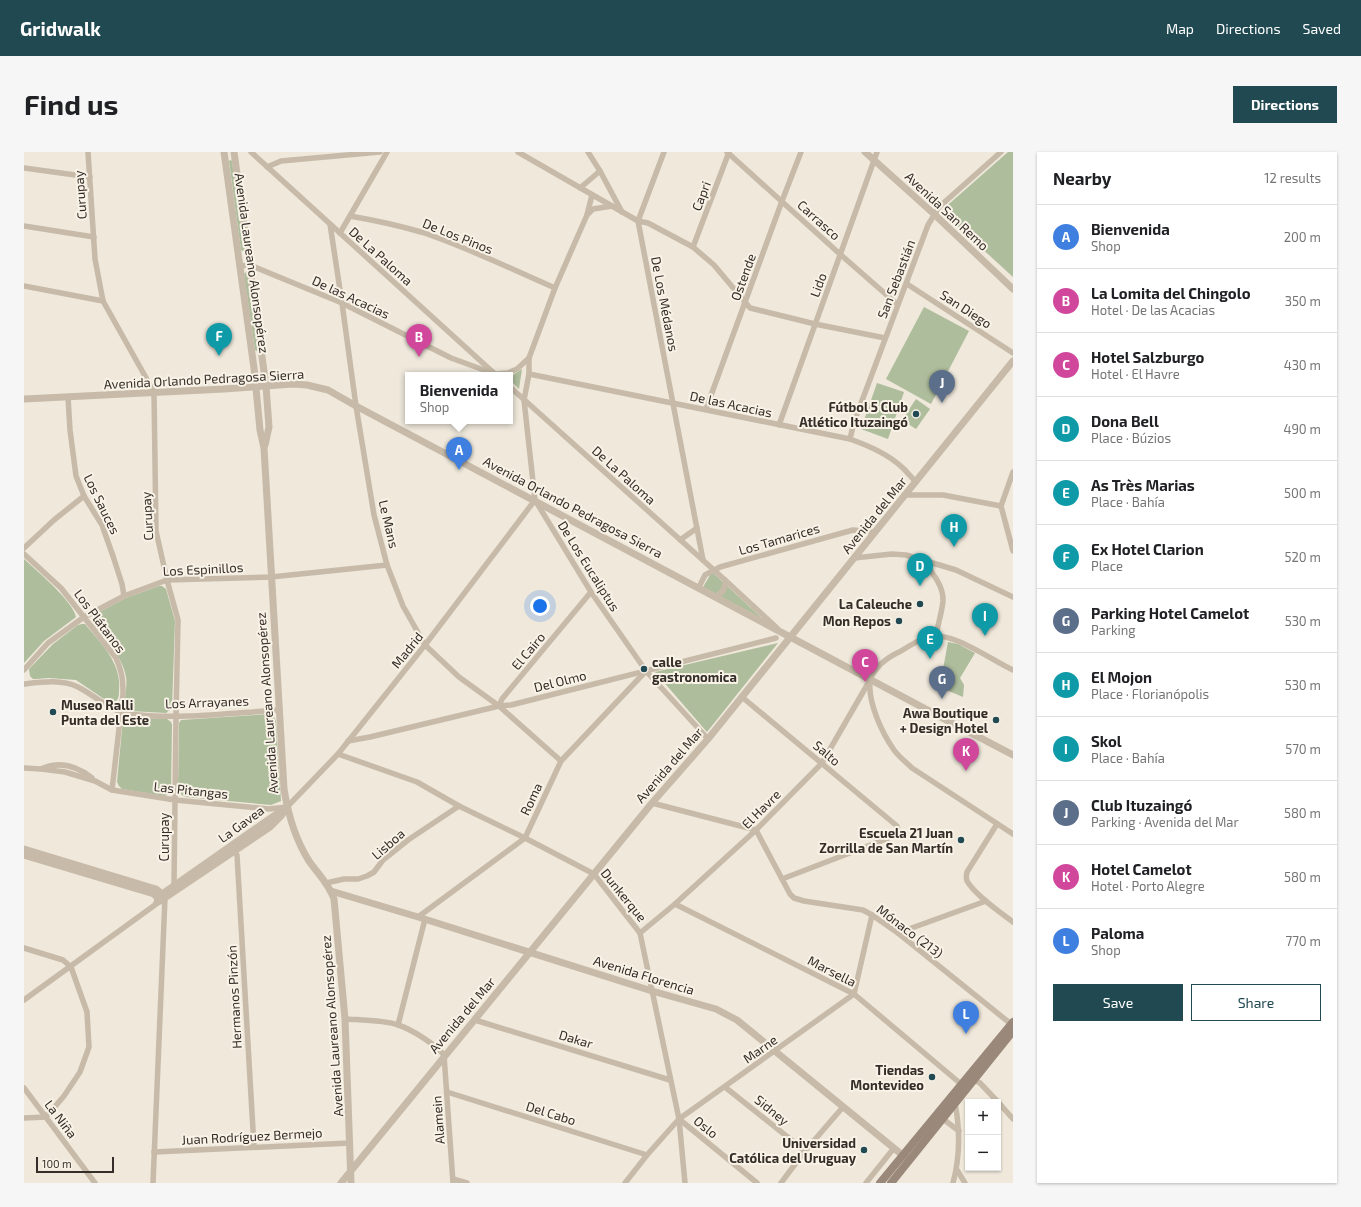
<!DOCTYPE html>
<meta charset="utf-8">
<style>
:root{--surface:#fff;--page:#f6f6f6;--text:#202124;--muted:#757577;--line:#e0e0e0;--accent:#204952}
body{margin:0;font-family:"Exo 2",sans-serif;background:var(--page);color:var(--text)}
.controls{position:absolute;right:12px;bottom:12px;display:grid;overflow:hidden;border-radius:0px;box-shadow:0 1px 3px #0004}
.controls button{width:36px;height:36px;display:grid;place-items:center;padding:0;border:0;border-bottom:1px solid var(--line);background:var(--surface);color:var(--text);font:20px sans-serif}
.scale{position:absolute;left:12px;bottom:10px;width:78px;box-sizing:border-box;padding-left:4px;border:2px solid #342d28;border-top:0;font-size:11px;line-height:14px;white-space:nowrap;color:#342d28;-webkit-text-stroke:3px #f8f2e7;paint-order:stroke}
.you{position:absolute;left:516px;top:454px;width:14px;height:14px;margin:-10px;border:3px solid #fff;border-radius:50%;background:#1a73e8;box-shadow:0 0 0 6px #1a73e833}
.badge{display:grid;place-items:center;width:26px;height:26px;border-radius:50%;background:var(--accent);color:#fff;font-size:13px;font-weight:700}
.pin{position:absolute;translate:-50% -33px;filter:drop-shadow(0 1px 2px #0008)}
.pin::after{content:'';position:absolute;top:21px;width:14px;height:12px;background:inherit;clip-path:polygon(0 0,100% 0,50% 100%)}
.popup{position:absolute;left:381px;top:220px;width:108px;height:52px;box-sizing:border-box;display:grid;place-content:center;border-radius:0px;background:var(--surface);filter:drop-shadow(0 1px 3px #0005);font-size:13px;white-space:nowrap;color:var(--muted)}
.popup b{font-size:15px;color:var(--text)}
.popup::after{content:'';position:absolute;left:50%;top:100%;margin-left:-8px;border:8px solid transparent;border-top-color:var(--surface)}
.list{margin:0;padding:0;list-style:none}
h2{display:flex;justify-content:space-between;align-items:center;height:52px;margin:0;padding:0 16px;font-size:17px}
h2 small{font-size:13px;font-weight:400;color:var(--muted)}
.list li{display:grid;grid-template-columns:26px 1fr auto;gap:12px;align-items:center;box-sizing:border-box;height:64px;padding:0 16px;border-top:1px solid var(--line)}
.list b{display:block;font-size:15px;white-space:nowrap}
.list p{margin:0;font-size:13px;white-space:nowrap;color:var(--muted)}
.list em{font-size:13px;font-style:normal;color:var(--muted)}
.actions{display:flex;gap:8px;padding:12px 16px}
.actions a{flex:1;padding:9px 0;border:1px solid var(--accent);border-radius:0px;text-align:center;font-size:14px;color:var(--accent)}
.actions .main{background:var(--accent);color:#fff}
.map{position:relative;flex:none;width:989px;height:1031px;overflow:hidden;border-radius:0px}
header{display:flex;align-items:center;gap:24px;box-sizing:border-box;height:56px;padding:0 20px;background:var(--accent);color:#fff}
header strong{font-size:19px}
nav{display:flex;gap:22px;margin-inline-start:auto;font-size:14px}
.intro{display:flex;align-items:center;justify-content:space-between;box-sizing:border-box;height:96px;padding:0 24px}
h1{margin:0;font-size:28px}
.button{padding:10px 18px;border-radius:0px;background:var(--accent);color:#fff;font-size:14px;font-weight:700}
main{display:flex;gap:24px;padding:0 24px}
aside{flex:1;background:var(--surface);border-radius:0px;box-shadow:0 1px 3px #0004}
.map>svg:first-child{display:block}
</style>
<header>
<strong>Gridwalk</strong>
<nav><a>Map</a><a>Directions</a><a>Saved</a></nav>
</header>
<div class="intro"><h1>Find us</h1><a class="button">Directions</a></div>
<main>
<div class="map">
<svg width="989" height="1031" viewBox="0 0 989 1031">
<rect width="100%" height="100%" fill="#efe8db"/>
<g fill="#aebd9c">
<polygon points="984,0 989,0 989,125 917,59"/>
<polygon points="206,8 208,9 221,99 219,99 217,98 205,9"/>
<polygon points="222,120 224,121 235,199 233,199 231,198 220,122"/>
<polygon points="900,155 945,179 907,252 862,227"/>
<polygon points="498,217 495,237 486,228 486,225"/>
<polygon points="853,231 880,240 864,287 837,277"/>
<polygon points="892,247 906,257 892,277 878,268"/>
<path d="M0,407C13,419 49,449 52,465L20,489L0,511Z"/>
<polygon points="688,420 739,467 679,435"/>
<path d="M135,434H138L142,437L151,469L148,555L147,557L142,561L106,559L102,556C99,546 104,535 102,525C99,505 81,487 69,472L68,466L70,463L102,446Z"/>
<path d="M58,472H61C77,492 98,511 95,539C95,546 94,550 86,551L52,528L25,526L12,527H9L6,524L5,517L29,492L54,473Z"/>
<polygon points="924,490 934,492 951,501 936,526 940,533 939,545 913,534 917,528"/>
<polygon points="754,491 683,580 631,520"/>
<polygon points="246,562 250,565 252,569 257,649 247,653 161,645 155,641 154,637 155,571 157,568"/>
<polygon points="101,565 143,567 147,570 148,573 147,638 146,641 141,644 98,637 95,634 93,630 99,567"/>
</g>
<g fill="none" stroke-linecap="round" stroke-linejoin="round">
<g stroke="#c7baa8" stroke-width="5.5">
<polyline points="64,0 71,107 79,149 130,240 132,379 143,428 154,468 152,564 150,734 152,736"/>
<polyline points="227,0 472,223"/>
<polyline points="494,0 614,69 679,408"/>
<polyline points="564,0 576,19 598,60"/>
<polyline points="640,0 614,69 624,71 669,95 690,113 726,156 791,172 861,186"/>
<polyline points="703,0 817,103 873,152"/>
<polyline points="243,15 257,9 356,0"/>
<polyline points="0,16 66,25"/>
<polyline points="556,36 576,19"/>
<polyline points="568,43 563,63 531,136 505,206 505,222 500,248 511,348 567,440 622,519 684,587"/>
<polyline points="563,63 569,57 588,54"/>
<path d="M326,64C349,68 373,73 397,80C443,95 487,117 531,136"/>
<polyline points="306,72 318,151 332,254 350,363 363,413 379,454 401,493 435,525 475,554 537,609"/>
<polyline points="0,74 70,85"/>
<polyline points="316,81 363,0"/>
<polyline points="669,95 705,0"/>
<polyline points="216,114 226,113 318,151 427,206 471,222 484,221 493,217 505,206"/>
<polyline points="883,132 989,201"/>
<polyline points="0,134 79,149"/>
<path d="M505,222L826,287C845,294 864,302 879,316C883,320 887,325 892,330"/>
<polyline points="486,235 701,428 753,476"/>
<polyline points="44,245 46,278 52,324 60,344 78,373 89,404 98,432 100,444"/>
<polyline points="682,257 758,49 777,0"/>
<polyline points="755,273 853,0"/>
<polyline points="826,287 830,270 904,73 915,55 977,0"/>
<polyline points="989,320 977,354 989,399"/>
<polyline points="880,343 919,343 977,354"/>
<polyline points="656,388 673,376"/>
<polyline points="0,396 30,368 60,344"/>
<path d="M0,402L37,436L92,506C98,520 99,527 99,542L88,638"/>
<polyline points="830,406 868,402 882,403 932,418 989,445"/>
<path d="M897,407C906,418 920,433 919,449C918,460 914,472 912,483"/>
<polyline points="675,435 681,423 696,415 829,378 850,380"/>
<path d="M692,444C699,441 702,436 701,428"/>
<polyline points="0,518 24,491 60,465 100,444 143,428 247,425 363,413"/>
<path d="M846,530C844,551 858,581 870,598C875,605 882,610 888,616L989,682"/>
<path d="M0,532C17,530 38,527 54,535C70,543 88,560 105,562C155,568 206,561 255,558"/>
<polyline points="718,545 873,674 874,680 870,684 758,727"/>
<polyline points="475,554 478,547 567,440"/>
<polyline points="324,589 346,585 475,554 487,553 752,486"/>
<polyline points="314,602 393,630 435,654 501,686 570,722 616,781 655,967 661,1031"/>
<polyline points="0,616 17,617 41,620 71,629 88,638 151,648 245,657 263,655 314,602 401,493 511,348"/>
<path d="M19,616C37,609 53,614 68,626"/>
<polyline points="628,651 732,678 766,742 770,746 780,749 839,758 848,763 874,781 987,872"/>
<path d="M973,672L943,720C942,724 942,726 943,729C951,743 976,760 989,770"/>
<polyline points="209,697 213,703 230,995"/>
<polyline points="302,731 320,727 334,727 343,724 350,720 359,708 384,688 435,654"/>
<polyline points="651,752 830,842 937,932"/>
<polyline points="394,765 501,686 537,609 622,519"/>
<path d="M616,781L651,752L732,678L798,611L846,528C851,514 864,505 877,499C885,494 893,489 901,486C926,476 966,508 989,518"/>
<polyline points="874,781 962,749"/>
<polyline points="0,796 39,808 47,815 63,860 65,895 56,920 40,944 22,965 0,966"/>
<polyline points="0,848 135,750"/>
<path d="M321,867C336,868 361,868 374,873C387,877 411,892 420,903L429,1031"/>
<polyline points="451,868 646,928"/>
<polyline points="374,873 401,767"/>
<polyline points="947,926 956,931 974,950"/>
<polyline points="701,935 781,999"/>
<polyline points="0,936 71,1031"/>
<polyline points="423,940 623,1003"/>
<polyline points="974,950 989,967"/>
<polyline points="655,967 733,1031"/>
<polyline points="919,967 935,979"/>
<polyline points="130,1000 326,991"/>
<polyline points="933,1018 941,1031"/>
<polyline points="429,1027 443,1031"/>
<polyline points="129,1031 141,746 138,742 134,746 132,751"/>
<polyline points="601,1031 623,1003 655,967 830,842 848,763"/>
<polyline points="757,1031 781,999 819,955"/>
<polyline points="842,1031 870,996"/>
<path d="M929,1031C936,1005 936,977 931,951"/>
</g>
<g stroke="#c7baa8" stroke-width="7">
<path d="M200,0L230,216L236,278L240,296L260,637C264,662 271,687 285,709C294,722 305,732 310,747L321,867L327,1031"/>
<polyline points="210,0 242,234 245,275 241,293"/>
<polyline points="841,0 910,62 989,137"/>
<path d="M0,247L200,237L269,232L283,233L304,238L332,254C551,369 769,488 989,603"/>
<polyline points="0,697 132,737 138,742 261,656"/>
<polyline points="0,703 130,742 136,749 246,675 257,664 263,655"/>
<polyline points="307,739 394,765 628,839 692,857 713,868 882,1006"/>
<polyline points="317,1031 628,651 684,587 989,209"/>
</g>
<g stroke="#9a897a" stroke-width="8">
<polyline points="856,1031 989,870"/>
<polyline points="867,1031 989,879"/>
</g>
</g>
<g fill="#204952" stroke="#f8f2e7" stroke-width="1.5">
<circle cx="892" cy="262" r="4"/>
<circle cx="896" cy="452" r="4"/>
<circle cx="875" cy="469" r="4"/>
<circle cx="620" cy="517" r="4"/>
<circle cx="29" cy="560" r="4"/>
<circle cx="972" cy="568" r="4"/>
<circle cx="937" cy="688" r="4"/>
<circle cx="908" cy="925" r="4"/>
<circle cx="840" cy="998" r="4"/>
</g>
<g text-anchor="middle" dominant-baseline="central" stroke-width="4" stroke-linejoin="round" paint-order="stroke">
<g font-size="13" fill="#342d28" stroke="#f8f2e7">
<text transform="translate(56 43) rotate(-94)">Curupay</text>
<text transform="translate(677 44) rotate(-69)">Capri</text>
<text transform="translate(923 59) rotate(43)">Avenida San Remo</text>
<text transform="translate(795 68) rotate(42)">Carrasco</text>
<text transform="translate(434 84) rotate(22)">De Los Pinos</text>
<text transform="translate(357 104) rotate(42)">De La Paloma</text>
<text transform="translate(228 111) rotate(82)">Avenida Laureano Alonsopérez</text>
<text transform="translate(719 125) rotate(-70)">Ostende</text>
<text transform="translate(872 127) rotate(-69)">San Sebastián</text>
<text transform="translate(794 133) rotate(-70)">Lido</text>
<text transform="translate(327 145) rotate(25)">De las Acacias</text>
<text transform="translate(641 152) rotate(79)">De Los Médanos</text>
<text transform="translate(942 157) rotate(33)">San Diego</text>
<text transform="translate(180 227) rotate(-3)">Avenida Orlando Pedragosa Sierra</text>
<text transform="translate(707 252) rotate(12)">De las Acacias</text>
<text transform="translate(600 323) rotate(42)">De La Paloma</text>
<text transform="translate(78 352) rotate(64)">Los Sauces</text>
<text transform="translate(549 355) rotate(28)">Avenida Orlando Pedragosa Sierra</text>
<text transform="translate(850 363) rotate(-51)">Avenida del Mar</text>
<text transform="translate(123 364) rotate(-93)">Curupay</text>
<text transform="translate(365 372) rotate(77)">Le Mans</text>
<text transform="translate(755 387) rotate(-16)">Los Tamarices</text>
<text transform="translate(565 414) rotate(58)">De Los Eucaliptus</text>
<text transform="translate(179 417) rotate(-3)">Los Espinillos</text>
<text transform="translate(76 469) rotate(53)">Los Plátanos</text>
<text transform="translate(383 498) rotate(-51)">Madrid</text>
<text transform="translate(504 499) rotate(-50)">El Cairo</text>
<text transform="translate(536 529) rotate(-14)">Del Olmo</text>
<text transform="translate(183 550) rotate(-2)">Los Arrayanes</text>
<text transform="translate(243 551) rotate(-94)">Avenida Laureano Alonsopérez</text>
<text transform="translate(803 601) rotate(40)">Salto</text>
<text transform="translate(645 613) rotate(-49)">Avenida del Mar</text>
<text transform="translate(167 638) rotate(6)">Las Pitangas</text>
<text transform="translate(507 647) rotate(-65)">Roma</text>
<text transform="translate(737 657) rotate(-45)">El Havre</text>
<text transform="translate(217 672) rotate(-36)">La Gavea</text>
<text transform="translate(140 685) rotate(-90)">Curupay</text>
<text transform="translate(364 692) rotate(-41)">Lisboa</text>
<text transform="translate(600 743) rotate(51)">Dunkerque</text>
<text transform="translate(886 779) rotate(37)">Mónaco (213)</text>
<text transform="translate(808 819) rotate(27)">Marsella</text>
<text transform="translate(620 823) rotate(17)">Avenida Florencia</text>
<text transform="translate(210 845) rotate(-93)">Hermanos Pinzón</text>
<text transform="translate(438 863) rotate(-50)">Avenida del Mar</text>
<text transform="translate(308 874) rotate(-94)">Avenida Laureano Alonsopérez</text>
<text transform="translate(552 887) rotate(17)">Dakar</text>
<text transform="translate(736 897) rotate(-35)">Marne</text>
<text transform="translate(748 958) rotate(39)">Sidney</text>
<text transform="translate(527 961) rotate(17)">Del Cabo</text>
<text transform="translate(37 967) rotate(53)">La Niña</text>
<text transform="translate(414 968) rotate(-94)">Alamein</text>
<text transform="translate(682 975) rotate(39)">Oslo</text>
<text transform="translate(228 984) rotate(-3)">Juan Rodríguez Bermejo</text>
</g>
<g font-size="13" font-weight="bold" fill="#342d28" stroke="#f8f2e7" text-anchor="end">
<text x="884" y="255">Fútbol 5 Club<tspan x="884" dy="15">Atlético Ituzaingó</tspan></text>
<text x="888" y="452">La Caleuche</text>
<text x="867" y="469">Mon Repos</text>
<text x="628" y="510" text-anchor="start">calle<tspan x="628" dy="15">gastronomica</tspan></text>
<text x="37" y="553" text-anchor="start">Museo Ralli<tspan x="37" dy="15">Punta del Este</tspan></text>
<text x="964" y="561">Awa Boutique<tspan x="964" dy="15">+ Design Hotel</tspan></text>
<text x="929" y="681">Escuela 21 Juan<tspan x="929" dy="15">Zorrilla de San Martín</tspan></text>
<text x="900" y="918">Tiendas<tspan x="900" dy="15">Montevideo</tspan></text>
<text x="832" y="991">Universidad<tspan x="832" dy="15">Católica del Uruguay</tspan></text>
</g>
</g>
</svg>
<div class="controls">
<button>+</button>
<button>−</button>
</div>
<div class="scale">100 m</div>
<div class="you"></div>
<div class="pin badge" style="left:435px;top:318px;background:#3f7fe0">A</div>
<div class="popup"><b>Bienvenida</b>Shop</div>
<div class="pin badge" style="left:395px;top:205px;background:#d1479c">B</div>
<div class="pin badge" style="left:841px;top:530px;background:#d1479c">C</div>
<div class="pin badge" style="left:896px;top:434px;background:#0f9aa8">D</div>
<div class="pin badge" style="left:906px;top:507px;background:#0f9aa8">E</div>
<div class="pin badge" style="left:195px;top:204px;background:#0f9aa8">F</div>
<div class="pin badge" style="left:918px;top:547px;background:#5c6f8a">G</div>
<div class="pin badge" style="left:930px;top:395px;background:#0f9aa8">H</div>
<div class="pin badge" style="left:961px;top:484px;background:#0f9aa8">I</div>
<div class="pin badge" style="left:918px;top:251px;background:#5c6f8a">J</div>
<div class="pin badge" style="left:942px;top:619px;background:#d1479c">K</div>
<div class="pin badge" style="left:942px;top:882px;background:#3f7fe0">L</div>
</div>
<aside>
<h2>Nearby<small>12 results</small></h2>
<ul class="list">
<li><span class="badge" style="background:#3f7fe0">A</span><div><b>Bienvenida</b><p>Shop</p></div><em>200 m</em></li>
<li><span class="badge" style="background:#d1479c">B</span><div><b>La Lomita del Chingolo</b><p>Hotel · De las Acacias</p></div><em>350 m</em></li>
<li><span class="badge" style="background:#d1479c">C</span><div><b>Hotel Salzburgo</b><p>Hotel · El Havre</p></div><em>430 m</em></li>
<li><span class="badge" style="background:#0f9aa8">D</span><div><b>Dona Bell</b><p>Place · Búzios</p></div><em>490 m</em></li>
<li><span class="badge" style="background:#0f9aa8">E</span><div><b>As Très Marias</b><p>Place · Bahía</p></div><em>500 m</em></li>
<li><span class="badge" style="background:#0f9aa8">F</span><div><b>Ex Hotel Clarion</b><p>Place</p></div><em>520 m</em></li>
<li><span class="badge" style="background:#5c6f8a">G</span><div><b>Parking Hotel Camelot</b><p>Parking</p></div><em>530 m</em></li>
<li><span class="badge" style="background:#0f9aa8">H</span><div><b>El Mojon</b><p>Place · Florianópolis</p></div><em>530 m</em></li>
<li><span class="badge" style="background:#0f9aa8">I</span><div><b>Skol</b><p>Place · Bahía</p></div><em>570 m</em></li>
<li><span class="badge" style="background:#5c6f8a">J</span><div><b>Club Ituzaingó</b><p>Parking · Avenida del Mar</p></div><em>580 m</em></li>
<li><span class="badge" style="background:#d1479c">K</span><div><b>Hotel Camelot</b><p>Hotel · Porto Alegre</p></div><em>580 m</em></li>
<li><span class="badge" style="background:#3f7fe0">L</span><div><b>Paloma</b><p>Shop</p></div><em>770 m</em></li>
</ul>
<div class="actions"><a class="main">Save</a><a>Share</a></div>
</aside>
</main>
